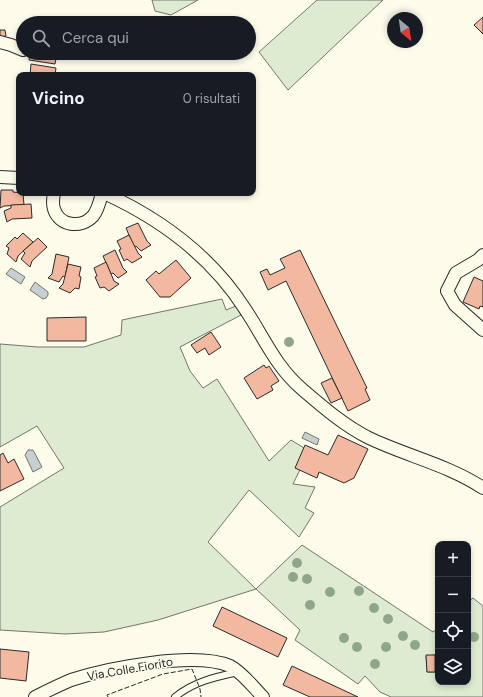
<!DOCTYPE html>
<html lang="it">
<meta charset="utf-8">
<style>
:root{--surface:#171b24;--page:#242831;--text:#f1f3f6;--muted:#9ea1a6;--line:#363941}
body{margin:0;font-family:"DM Sans",sans-serif;background:var(--page);color:var(--text)}
.controls{position:absolute;right:12px;bottom:12px;display:grid;overflow:hidden;border-radius:8px;box-shadow:0 2px 6px #0003}
.controls button{width:36px;height:36px;display:grid;place-items:center;padding:0;border:0;border-bottom:1px solid var(--line);background:var(--surface);color:var(--text);font:20px sans-serif}
.compass{position:absolute;left:387px;top:12px;width:36px;height:36px;border-radius:50%;background:var(--surface);box-shadow:0 2px 6px #0003;rotate:151deg}
.list{margin:0;padding:0;list-style:none}
h2{display:flex;justify-content:space-between;align-items:center;height:52px;margin:0;padding:0 16px;font-size:17px}
h2 small{font-size:13px;font-weight:400;color:var(--muted)}
.icon{flex:none;width:22px;height:22px;fill:none;stroke:currentColor;stroke-width:2;stroke-linecap:round;stroke-linejoin:round}
.map{position:relative;flex:none;width:483px;height:697px;overflow:hidden}
.search{position:absolute;background:var(--surface);box-shadow:0 2px 6px #0003;left:16px;top:16px;width:240px;height:44px;display:flex;align-items:center;gap:10px;box-sizing:border-box;padding:0 14px;border-radius:22px;color:var(--muted);font-size:15px}
.panel{position:absolute;background:var(--surface);box-shadow:0 2px 6px #0003;left:16px;top:72px;width:240px;height:124px;border-radius:8px}
.map>svg:first-child{display:block}
</style>
<div class="map">
<svg width="483" height="697" viewBox="0 0 483 697">
<rect width="100%" height="100%" fill="#fdfbea"/>
<g fill="#deebd1" stroke="#74746e" fill-rule="evenodd">
<polygon points="152,0 198,0 171,15 155,11"/>
<polygon points="317,0 383,0 288,90 259,52"/>
<path d="M222,299L226,310L236,306L241,315L180,347L190,371L203,388L217,379L269,461L291,440L309,451L293,484L315,487L305,508L314,513L299,537L249,490L208,542L256,589L302,545L433,632L438,628V682H468V602L473,598L483,606V697H391L380,692L365,676L358,684L295,640L300,630L256,589L158,620L104,632L65,634L0,630V507L64,468L37,426L0,447V344L38,347H84L121,335L122,320ZM435,655V672H427L426,656Z"/>
</g>
<g fill="#c7d0d0" stroke="#74746e">
<polygon points="11,268 25,277 21,284 6,274"/>
<polygon points="35,282 48,292 48,295 46,298 43,299 30,290"/>
<polygon points="305,432 319,439 317,445 302,438"/>
<polygon points="28,450 33,450 42,467 33,472 25,455"/>
</g>
<g fill="#f2b8a0" stroke="#2b2b2b">
<polygon points="483,17 483,34 474,25"/>
<polygon points="0,30 5,30 6,36 0,37"/>
<polygon points="30,53 57,53 55,64 29,60"/>
<polygon points="31,64 56,68 55,75 30,75"/>
<polygon points="1,190 13,190 13,192 23,193 24,205 4,206 0,208"/>
<polygon points="31,204 32,218 12,219 7,222 4,211 11,208 11,205"/>
<polygon points="138,223 147,241 151,245 141,251 136,246 134,247 126,228"/>
<polygon points="23,233 33,242 18,256 16,262 7,254 9,248 6,246 15,237 17,239"/>
<polygon points="129,235 138,253 142,257 132,263 127,259 124,261 119,250 121,249 117,241"/>
<polygon points="38,238 47,247 32,261 30,267 21,259 25,253 23,251"/>
<polygon points="115,250 123,268 127,272 118,278 113,273 111,274 103,256"/>
<polygon points="300,250 367,388 365,389 370,400 348,411 286,281 268,290 260,272 267,269 270,275 285,268 280,259"/>
<polygon points="56,254 69,257 65,277 63,276 59,282 48,278 52,274"/>
<polygon points="176,260 191,278 170,297 160,297 146,280 156,271 159,274"/>
<polygon points="106,262 114,281 119,284 109,291 104,287 100,288 95,277 97,276 94,268"/>
<polygon points="68,264 81,267 79,276 81,277 79,289 75,288 70,293 59,288 63,284"/>
<polygon points="474,277 483,281 483,307 480,306 479,309 463,302"/>
<polygon points="86,317 86,341 47,341 47,318"/>
<polygon points="211,332 221,347 209,355 205,348 197,353 191,345"/>
<polygon points="264,365 266,368 269,366 279,381 271,386 273,390 257,399 244,378"/>
<polygon points="332,378 342,398 331,403 321,383"/>
<polygon points="338,435 368,449 354,478 344,483 319,472 317,478 295,468 305,445 328,455"/>
<polygon points="3,453 8,463 14,459 24,479 0,491 0,455"/>
<polygon points="222,607 287,638 278,657 213,626"/>
<polygon points="0,649 29,652 26,681 0,678"/>
<polygon points="426,655 435,655 435,672 427,672"/>
<polygon points="292,666 358,697 310,697 283,685"/>
</g>
<g fill="none" stroke-linecap="round" stroke-linejoin="round">
<defs>
<path id="lane" d="M175,697C193,682 215,677 238,672"/>
<g id="street">
<polyline points="0,42 11,45 23,50"/>
<polyline points="0,177 19,178"/>
<path d="M54,193C53,199 52,203 54,209C59,226 81,229 93,216C98,210 100,201 102,193"/>
<path d="M104,193C161,219 211,256 245,309C265,339 275,366 303,390C324,408 345,426 369,438C407,456 448,465 483,488"/>
<polyline points="483,255 478,260 456,273 447,291 455,305 483,330"/>
<path d="M35,697C47,691 59,685 71,680C107,668 195,651 230,666C243,673 253,687 263,697"/>
</g>
</defs>
<use href="#lane" stroke="#2b2b2b" stroke-width="8"/>
<use href="#street" stroke="#2b2b2b" stroke-width="14"/>
<use href="#lane" stroke="#fdfbea" stroke-width="6"/>
<use href="#street" stroke="#fdfbea" stroke-width="12"/>
<polyline stroke="#2b2b2b" stroke-width="1" stroke-dasharray="5 2" stroke-linecap="butt" points="108,697 107,695 163,674 192,669 200,689 201,697"/>
</g>
<g fill="#8ea78a">
<circle cx="289" cy="342" r="5"/>
<circle cx="297" cy="563" r="5"/>
<circle cx="293" cy="577" r="5"/>
<circle cx="307" cy="579" r="5"/>
<circle cx="359" cy="591" r="5"/>
<circle cx="330" cy="592" r="5"/>
<circle cx="310" cy="605" r="5"/>
<circle cx="374" cy="608" r="5"/>
<circle cx="388" cy="619" r="5"/>
<circle cx="403" cy="636" r="5"/>
<circle cx="474" cy="637" r="5"/>
<circle cx="344" cy="638" r="5"/>
<circle cx="415" cy="645" r="5"/>
<circle cx="357" cy="647" r="5"/>
<circle cx="386" cy="647" r="5"/>
<circle cx="375" cy="664" r="5"/>
</g>
<g text-anchor="middle" dominant-baseline="central" stroke-width="3" stroke-linejoin="round" paint-order="stroke">
<g font-size="12" fill="#2b2b2b" stroke="#fdfbea">
<text transform="translate(130 669) rotate(-10)">Via Colle Fiorito</text>
</g>
</g>
</svg>
<div class="controls">
<button>+</button>
<button>−</button>
<button><svg class="icon" aria-label="locate" viewBox="0 0 24 24"><circle cx="12" cy="12" r="6"/><path d="M12 2v4M12 18v4M2 12h4M18 12h4"/></svg></button>
<button><svg class="icon" aria-label="layers" viewBox="0 0 24 24"><path d="M12 4l9 5-9 5-9-5zM3 14l9 5 9-5"/></svg></button>
</div>
<svg class="compass" viewBox="-18 -18 36 36"><path d="M0-13l5 13h-10z" fill="#e53935"/><path d="M0 13l5-13h-10z" fill="#9ea1a6"/></svg>
<div class="search"><svg class="icon" aria-label="search" viewBox="0 0 24 24"><circle cx="10" cy="10" r="6"/><path d="M15 15l6 6"/></svg>Cerca qui</div>
<section class="panel">
<h2>Vicino<small>0 risultati</small></h2>
<ul class="list">
</ul>
</section>
</div>
